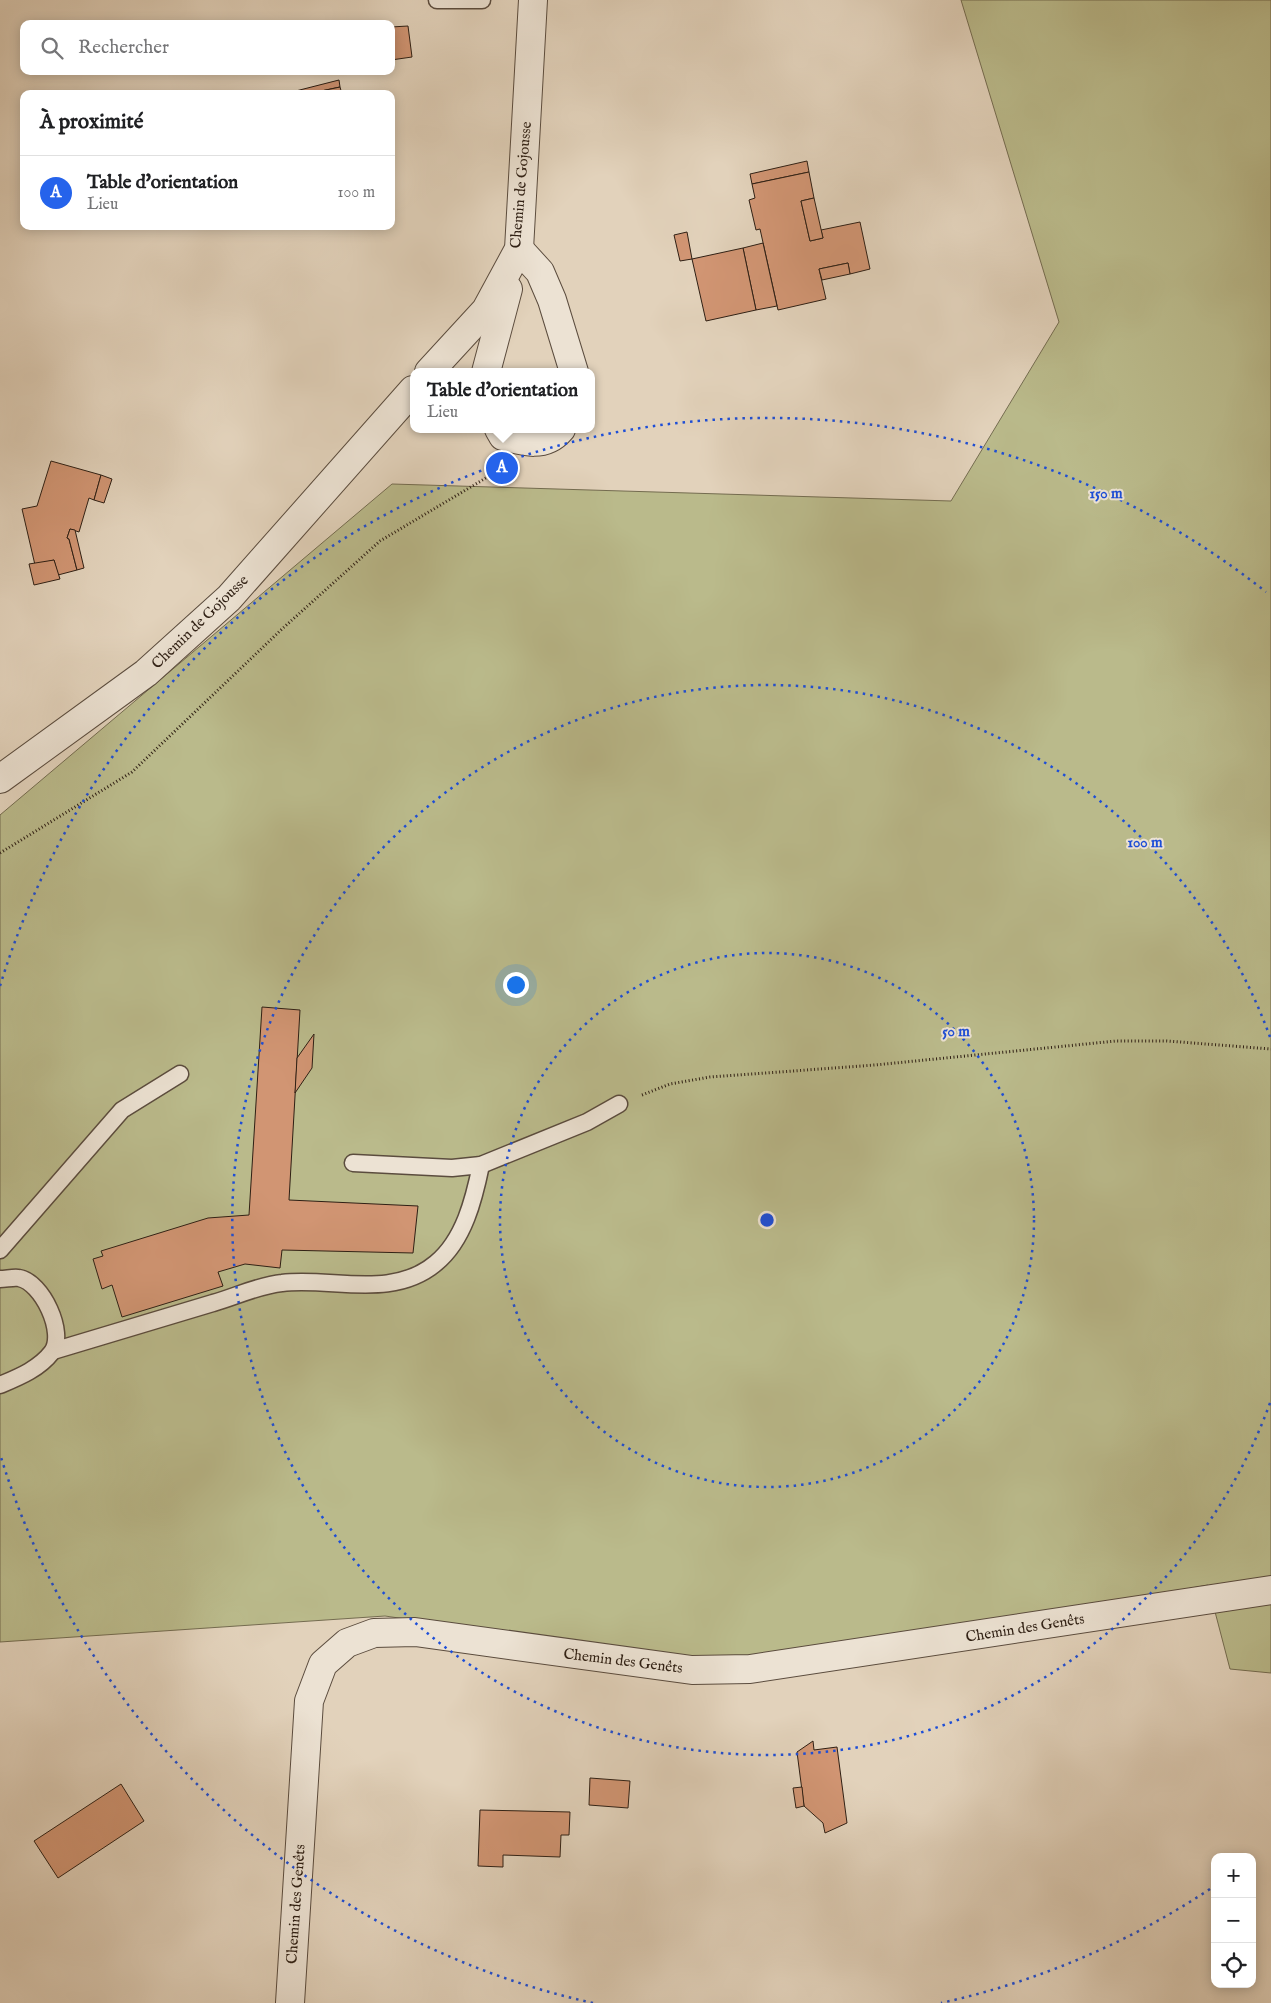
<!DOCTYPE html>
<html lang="fr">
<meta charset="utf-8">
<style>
:root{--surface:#fff;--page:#f6f6f6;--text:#202124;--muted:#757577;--line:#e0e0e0;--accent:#2563eb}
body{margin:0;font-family:"IM FELL English",serif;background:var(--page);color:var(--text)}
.controls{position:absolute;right:15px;bottom:15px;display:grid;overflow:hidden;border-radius:10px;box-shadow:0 2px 12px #0003}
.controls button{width:45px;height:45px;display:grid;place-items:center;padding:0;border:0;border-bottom:1px solid var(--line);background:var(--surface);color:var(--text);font:25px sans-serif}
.you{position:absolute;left:515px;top:984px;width:18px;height:18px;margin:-12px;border:4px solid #fff;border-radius:50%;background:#1a73e8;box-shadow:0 0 0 8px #1a73e833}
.badge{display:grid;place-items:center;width:32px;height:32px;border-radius:50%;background:var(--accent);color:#fff;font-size:16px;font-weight:700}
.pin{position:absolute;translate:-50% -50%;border:2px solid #fff;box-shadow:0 1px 5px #0006}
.popup{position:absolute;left:410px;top:368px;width:185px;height:65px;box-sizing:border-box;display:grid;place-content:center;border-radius:10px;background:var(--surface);filter:drop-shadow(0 1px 4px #0005);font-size:16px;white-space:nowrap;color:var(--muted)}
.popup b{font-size:19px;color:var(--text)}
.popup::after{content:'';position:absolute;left:50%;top:100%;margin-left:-10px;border:10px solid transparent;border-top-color:var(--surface)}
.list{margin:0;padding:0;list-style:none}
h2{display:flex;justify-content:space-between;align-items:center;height:65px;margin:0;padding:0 20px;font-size:21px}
h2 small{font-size:16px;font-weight:400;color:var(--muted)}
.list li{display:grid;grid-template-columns:32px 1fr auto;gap:15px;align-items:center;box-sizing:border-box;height:75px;padding:0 20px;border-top:1px solid var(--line)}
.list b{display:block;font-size:19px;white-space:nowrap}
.list p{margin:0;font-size:16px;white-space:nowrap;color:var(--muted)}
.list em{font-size:16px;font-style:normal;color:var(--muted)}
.icon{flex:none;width:28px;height:28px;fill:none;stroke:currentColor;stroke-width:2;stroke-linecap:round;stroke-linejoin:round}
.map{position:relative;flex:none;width:1271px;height:2003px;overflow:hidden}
.search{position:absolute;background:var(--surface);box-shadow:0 2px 12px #0003;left:20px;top:20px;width:375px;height:55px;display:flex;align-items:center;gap:12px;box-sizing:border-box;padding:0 18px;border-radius:10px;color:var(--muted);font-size:19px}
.panel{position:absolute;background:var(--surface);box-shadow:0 2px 12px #0003;left:20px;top:90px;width:375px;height:140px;border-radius:10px}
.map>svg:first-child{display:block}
</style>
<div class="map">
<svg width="1271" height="2003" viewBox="0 0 1271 2003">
<rect width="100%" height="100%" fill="#e2d2bb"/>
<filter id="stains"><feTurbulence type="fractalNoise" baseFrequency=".004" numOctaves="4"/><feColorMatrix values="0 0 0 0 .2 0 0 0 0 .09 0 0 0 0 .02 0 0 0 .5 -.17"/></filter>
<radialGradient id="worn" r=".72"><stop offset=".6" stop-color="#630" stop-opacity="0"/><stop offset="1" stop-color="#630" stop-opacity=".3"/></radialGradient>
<polygon fill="#baba8b" stroke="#746c50" points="961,0 1271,0 1271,1673 1230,1669 1208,1585 750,1669 385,1616 0,1642 0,815 392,484 951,501 1059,322"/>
<g fill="#d19573" stroke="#2e1f14">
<polygon points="408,26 412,57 391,60 391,27"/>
<polygon points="339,80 340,87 307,94 284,94"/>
<polygon points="340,87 342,94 307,94"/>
<polygon points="807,161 809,172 752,184 750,174"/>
<polygon points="809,172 814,198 801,201 810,241 823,238 821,230 860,222 870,269 850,274 848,263 819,269 826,299 778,310 760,229 756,230 749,200 755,198 752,184"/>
<polygon points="814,198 823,238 810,241 801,201"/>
<polygon points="687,232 692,259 680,261 674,235"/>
<polygon points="763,243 777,306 756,310 743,248"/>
<polygon points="743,248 756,310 706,321 692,259"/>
<polygon points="848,263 850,274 822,280 819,269"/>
<polygon points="51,461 101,475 94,500 89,498 79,532 70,529 67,538 69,539 77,570 58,575 54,560 35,565 22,509 37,506"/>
<polygon points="101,475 112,479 104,503 94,500"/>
<polygon points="70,529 75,530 84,568 77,570 69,539 67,538"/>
<polygon points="54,560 60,579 34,585 29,564"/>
<polygon points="262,1007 300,1010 289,1200 418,1206 413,1253 282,1250 280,1268 245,1264 218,1272 223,1286 122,1317 112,1285 102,1289 93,1259 103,1256 101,1251 208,1218 249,1215"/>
<polygon points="314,1034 312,1068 295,1093 297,1058"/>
<polygon points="813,1741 814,1750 837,1747 847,1823 825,1833 823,1823 804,1806 797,1752"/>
<polygon points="590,1778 630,1781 628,1808 589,1805"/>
<polygon points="121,1784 144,1821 58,1878 34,1841"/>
<polygon points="802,1787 804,1806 796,1808 793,1788"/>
<polygon points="480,1810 570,1812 569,1835 561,1835 560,1857 503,1855 503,1867 478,1866"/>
</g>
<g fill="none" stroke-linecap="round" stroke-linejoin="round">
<defs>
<g id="lane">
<polyline points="437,0 482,0"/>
<polyline points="353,1163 452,1168 481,1165 587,1122 619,1104"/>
<polyline points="0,1250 122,1110 180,1074"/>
<path d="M0,1279C6,1279 14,1277 19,1278C42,1282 66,1333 52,1352C39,1369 19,1377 0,1385"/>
<path d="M53,1351C106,1335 159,1319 213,1303C235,1297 259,1285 282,1283C333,1277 392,1300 436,1263C464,1240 474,1199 481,1165"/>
</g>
<g id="street">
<polyline points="519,249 540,272 552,300 574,372"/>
<polyline points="429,372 486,310 519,249 533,0"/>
<polyline points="486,372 508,289"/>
<path d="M499,429L503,436C524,442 545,448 561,429"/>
<polyline points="0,779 146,673 229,598 413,390"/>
<polyline points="290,2003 309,1701 323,1664 347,1643 374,1633 415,1632 692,1670 750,1669 1271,1590"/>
</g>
</defs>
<use href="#lane" stroke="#5b4c3e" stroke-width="19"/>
<use href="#street" stroke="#5b4c3e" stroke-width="30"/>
<g stroke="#2e1f14" stroke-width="3" stroke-dasharray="1 2.5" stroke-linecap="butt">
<polyline points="0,853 132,772 282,629 380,541 501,469"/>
<polyline points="642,1095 670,1084 710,1077 875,1065 1116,1041 1167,1041 1271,1049"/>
</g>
<use href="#lane" stroke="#ece2d3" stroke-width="16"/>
<use href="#street" stroke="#ece2d3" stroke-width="28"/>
</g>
<g fill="none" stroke="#1d4ed8" stroke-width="2.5" stroke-dasharray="2.5 5">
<circle cx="767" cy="1220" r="267"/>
<path d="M1270 1403A535 535 0 1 1 1270 1037"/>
<path d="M1210 1889A802 802 0 0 1 941 2003M593 2003A802 802 0 0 1 0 1454M0 986A802 802 0 0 1 1266 592"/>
</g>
<g text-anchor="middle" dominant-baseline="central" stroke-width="4" stroke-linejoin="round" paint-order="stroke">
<g font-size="15" fill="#2e1f14" stroke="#ece2d3">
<text transform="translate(521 185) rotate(-85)">Chemin de Gojousse</text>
<text transform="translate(200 622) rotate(-44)">Chemin de Gojousse</text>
<text transform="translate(1025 1628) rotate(-9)">Chemin des Genêts</text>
<text transform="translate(623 1661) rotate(7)">Chemin des Genêts</text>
<text transform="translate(296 1904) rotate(-86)">Chemin des Genêts</text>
</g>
</g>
<circle cx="767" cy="1220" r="8" fill="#1d4ed8" stroke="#ece2d3" stroke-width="2.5"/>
<g font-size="15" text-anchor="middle" font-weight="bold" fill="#1d4ed8" stroke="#ece2d3" stroke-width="4" stroke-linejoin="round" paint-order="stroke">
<text x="1106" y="498">150 m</text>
<text x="1145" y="847">100 m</text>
<text x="956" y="1036">50 m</text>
</g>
<rect width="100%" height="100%" filter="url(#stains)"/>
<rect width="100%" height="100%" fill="url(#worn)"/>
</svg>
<div class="controls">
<button>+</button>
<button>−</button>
<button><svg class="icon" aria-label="locate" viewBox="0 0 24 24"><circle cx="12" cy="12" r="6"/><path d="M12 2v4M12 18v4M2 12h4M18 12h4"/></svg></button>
</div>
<div class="you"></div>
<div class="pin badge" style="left:502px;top:468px">A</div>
<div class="popup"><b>Table d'orientation</b>Lieu</div>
<div class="search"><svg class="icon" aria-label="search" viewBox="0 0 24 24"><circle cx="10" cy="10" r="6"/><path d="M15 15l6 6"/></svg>Rechercher</div>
<section class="panel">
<h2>À proximité<small></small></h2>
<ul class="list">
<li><span class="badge">A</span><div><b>Table d'orientation</b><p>Lieu</p></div><em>100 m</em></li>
</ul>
</section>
</div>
